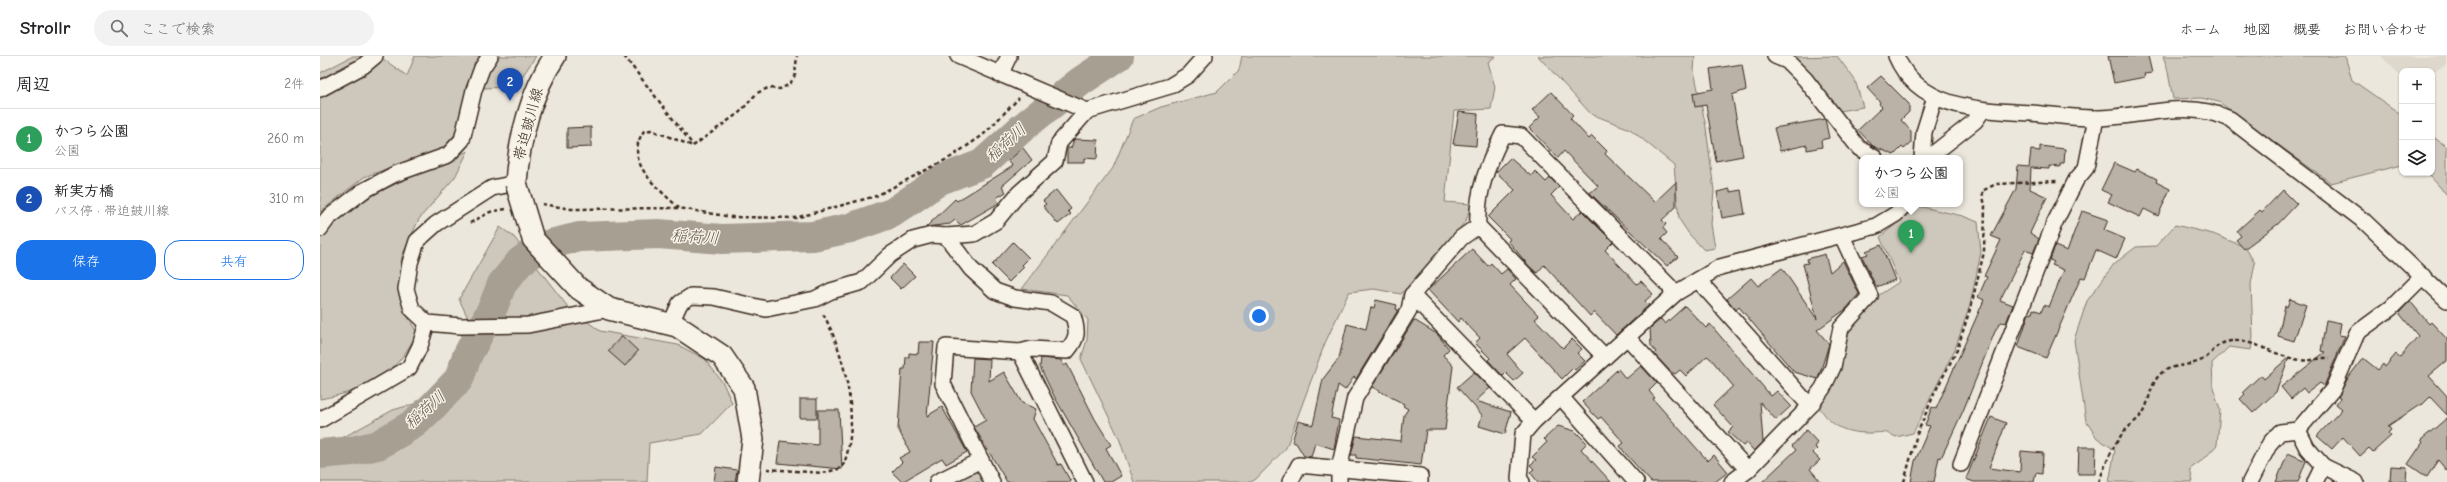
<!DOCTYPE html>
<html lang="ja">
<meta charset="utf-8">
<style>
:root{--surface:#fff;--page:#f2f2f2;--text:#202124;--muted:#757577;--line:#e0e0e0;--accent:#1a73e8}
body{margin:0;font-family:"Comic Neue","Klee One",sans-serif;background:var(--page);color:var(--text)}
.controls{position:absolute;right:12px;top:12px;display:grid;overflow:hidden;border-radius:8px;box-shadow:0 1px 3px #0004}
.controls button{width:36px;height:36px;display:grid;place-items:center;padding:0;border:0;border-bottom:1px solid var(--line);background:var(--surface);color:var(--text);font:20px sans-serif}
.you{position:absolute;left:939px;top:260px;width:14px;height:14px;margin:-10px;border:3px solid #fff;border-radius:50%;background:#1a73e8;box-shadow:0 0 0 6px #1a73e833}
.badge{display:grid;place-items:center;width:26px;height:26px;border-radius:50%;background:var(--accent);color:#fff;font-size:13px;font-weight:700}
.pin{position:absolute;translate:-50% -33px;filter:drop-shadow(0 1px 2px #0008)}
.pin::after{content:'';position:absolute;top:21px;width:14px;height:12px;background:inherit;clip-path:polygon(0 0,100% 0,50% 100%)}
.popup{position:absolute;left:1539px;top:99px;width:104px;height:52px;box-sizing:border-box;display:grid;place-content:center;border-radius:8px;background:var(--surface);filter:drop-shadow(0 1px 3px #0005);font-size:13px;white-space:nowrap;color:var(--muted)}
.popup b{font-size:15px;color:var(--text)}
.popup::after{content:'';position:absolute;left:50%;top:100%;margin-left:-8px;border:8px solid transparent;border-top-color:var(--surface)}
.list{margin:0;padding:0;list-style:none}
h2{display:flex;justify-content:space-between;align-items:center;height:52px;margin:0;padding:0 16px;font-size:17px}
h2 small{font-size:13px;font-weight:400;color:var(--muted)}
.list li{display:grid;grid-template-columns:26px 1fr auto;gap:12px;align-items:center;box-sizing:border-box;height:60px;padding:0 16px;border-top:1px solid var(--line)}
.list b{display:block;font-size:15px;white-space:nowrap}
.list p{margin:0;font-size:13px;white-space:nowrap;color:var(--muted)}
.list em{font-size:13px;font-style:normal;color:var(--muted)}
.actions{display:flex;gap:8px;padding:12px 16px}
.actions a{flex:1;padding:9px 0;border:1px solid var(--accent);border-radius:16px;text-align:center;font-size:14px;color:var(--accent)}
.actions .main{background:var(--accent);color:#fff}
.icon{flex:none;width:22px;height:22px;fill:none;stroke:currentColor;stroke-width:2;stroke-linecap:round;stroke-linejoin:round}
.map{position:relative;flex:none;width:2127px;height:426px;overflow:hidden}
header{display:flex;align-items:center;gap:24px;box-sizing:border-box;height:56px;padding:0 20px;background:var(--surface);border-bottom:1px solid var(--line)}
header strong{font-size:19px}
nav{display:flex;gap:22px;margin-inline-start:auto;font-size:14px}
.search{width:280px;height:36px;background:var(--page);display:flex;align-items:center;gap:10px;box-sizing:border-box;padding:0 14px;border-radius:22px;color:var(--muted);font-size:15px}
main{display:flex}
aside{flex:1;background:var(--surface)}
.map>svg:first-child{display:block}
</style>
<header>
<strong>Strollr</strong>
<div class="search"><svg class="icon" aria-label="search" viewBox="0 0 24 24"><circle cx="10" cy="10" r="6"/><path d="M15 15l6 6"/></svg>ここで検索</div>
<nav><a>ホーム</a><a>地図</a><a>概要</a><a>お問い合わせ</a></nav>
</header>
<main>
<aside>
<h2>周辺<small>2件</small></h2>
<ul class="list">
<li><span class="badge" style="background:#2e9e5b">1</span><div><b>かつら公園</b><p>公園</p></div><em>260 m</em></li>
<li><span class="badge" style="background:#1a4fb4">2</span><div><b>新実方橋</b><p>バス停 · 帯迫皷川線</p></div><em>310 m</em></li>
</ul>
<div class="actions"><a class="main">保存</a><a>共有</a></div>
</aside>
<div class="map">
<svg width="2127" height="426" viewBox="0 0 2127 426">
<rect width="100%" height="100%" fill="#ece7dc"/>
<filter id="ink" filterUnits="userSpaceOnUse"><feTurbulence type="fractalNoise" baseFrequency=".025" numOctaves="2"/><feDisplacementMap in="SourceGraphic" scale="8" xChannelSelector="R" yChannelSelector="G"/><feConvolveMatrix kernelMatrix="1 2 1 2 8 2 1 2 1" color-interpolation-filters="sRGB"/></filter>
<g filter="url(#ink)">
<polygon fill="#ddd7cc" points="2061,0 2127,0 2127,9 2112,16 2082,15 2082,21"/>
<g fill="#cec8bc" stroke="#84796d">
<polygon points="33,0 59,0 87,20 95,0 216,0 195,31 163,32 127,91 44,121 0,156 0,17"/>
<polygon points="922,0 1176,0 1168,6 1175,31 1171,53 1134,55 1125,146 1151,148 1146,165 1081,238 1054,233 1029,236 1005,287 966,392 936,423 931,426 814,426 799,382 761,303 767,284 768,264 747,239 702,233 793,112 813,63 841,51 897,36 919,14"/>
<polygon points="1218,0 1375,0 1374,15 1386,71 1394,135 1391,168 1395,192 1384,194 1369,178 1359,163 1354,109 1310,73 1271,58"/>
<polygon points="1517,0 1535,24 1543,51 1519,55 1473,1"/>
<polygon points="1843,0 2025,0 2032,24 2082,59 2082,109 2011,127 1899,46 1881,42 1853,43 1847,11"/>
<polygon points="2112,80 2127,91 2127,139 2111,121 2101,117 2112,117"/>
<path d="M148,95L135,121L99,163L82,200L78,235L85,256L97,277C74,322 48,334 0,343V182L19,161L58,136Z"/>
<path d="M1598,150L1643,160L1658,166L1661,196L1650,249L1635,293L1593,377L1576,381C1563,374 1563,377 1550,377C1525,377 1511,371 1499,350L1526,275L1556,241L1579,226L1560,181Z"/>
<polygon points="1855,169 1893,178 1925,191 1935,207 1931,228 1933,281 1931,294 1909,291 1892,307 1893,331 1900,354 1897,389 1884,403 1870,413 1873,426 1789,426 1795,394 1777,382 1766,365 1754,284 1767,245 1794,208 1816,191 1836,190"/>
<polygon points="180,171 194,181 248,251 280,275 358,289 385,303 403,327 412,347 382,378 329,387 327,426 0,426 0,394 73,354 111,343 144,302 148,280 147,260 139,243"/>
<polygon points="651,416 659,416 665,426 630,426"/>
</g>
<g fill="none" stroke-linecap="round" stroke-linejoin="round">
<polyline stroke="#a89f93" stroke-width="30" points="0,398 32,395 58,389 95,367 115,348 139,323 147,300 173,251 182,228 200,206 222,190 259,181 338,178 402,183 493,180 530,172 572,157 620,124 662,108 702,72 761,25 799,0"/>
</g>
<g fill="#bab2a7" stroke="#3b2a1e">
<polygon points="1788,0 1828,0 1832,17 1824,18 1825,21 1794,27"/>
<polygon points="1422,8 1426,34 1412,39 1423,100 1396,105 1386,49 1375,51 1373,37 1393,33 1390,13"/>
<polygon points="1561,20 1589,48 1589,56 1581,64 1591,75 1591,87 1584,93 1582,91 1574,99 1553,90 1538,74 1562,51 1559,48 1560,46 1547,32"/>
<polygon points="1231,36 1253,59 1250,62 1269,83 1272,80 1287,95 1285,98 1335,146 1356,126 1356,151 1342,164 1346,168 1343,172 1347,177 1341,183 1358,201 1347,210 1276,143 1270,137 1278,130 1244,95 1238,102 1209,72 1220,61 1212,54"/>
<polygon points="1139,56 1158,58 1156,90 1133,88"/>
<polygon points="1505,63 1509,82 1501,84 1502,91 1487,94 1487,89 1460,95 1454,72"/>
<polygon points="271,71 271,91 247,92 247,72"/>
<polygon points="754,83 778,84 777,103 764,102 764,106 747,106 747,92 751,92"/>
<polygon points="1720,90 1745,93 1744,108 1740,108 1740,111 1729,110 1729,113 1711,112 1710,133 1727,141 1710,177 1719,183 1713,197 1705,194 1680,244 1693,249 1686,267 1681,266 1676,273 1643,355 1621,402 1619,401 1614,426 1591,426 1595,405 1610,370 1605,369 1612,351 1616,353 1664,244 1658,241 1667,221 1664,220 1681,184 1671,180 1696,133 1698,110 1709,111 1711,94 1720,95"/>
<polygon points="703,92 712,104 682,130 686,136 676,142 679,147 641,169 635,164 630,168 606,171 635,143 637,145 693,110 688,105"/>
<polygon points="1190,102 1211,120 1215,115 1226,126 1230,122 1239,131 1231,139 1253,163 1262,155 1293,186 1285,194 1317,228 1321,225 1333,238 1325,245 1329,249 1296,279 1274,256 1270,260 1224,209 1217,217 1209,210 1188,185 1190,183 1168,161 1195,134 1176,116"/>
<polygon points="1794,107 1815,116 1817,113 1837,123 1836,126 1850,133 1838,160 1824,153 1820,161 1788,146 1792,139 1781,134"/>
<polygon points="1410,133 1410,136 1421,134 1425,158 1402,162 1397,136"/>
<polygon points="736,134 751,153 748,155 751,158 738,168 723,150 726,148 723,145"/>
<polygon points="1963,134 1977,148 1958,168 1924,193 1916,184 1921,180 1917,175 1940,154 1942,156"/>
<polygon points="1762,155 1788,164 1784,174 1805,183 1796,203 1776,194 1765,222 1761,221 1726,302 1698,291 1709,257 1712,258 1713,253 1721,256 1724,249 1729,251 1744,214 1732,209 1734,206 1730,204 1735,190 1747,195"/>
<polygon points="693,186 709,202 702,209 704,211 689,226 672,209"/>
<polygon points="1561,189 1575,224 1556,231 1542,200 1548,198 1546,195"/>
<polygon points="1152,193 1168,210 1171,207 1181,218 1187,213 1196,223 1190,229 1219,260 1215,263 1243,292 1252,283 1262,293 1257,297 1265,305 1255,314 1253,312 1242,323 1205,282 1187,298 1203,317 1194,325 1186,317 1183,320 1168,304 1170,302 1155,287 1160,282 1141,262 1138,266 1108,234"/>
<polygon points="1505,198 1510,216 1523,205 1539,238 1526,253 1497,274 1509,288 1498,323 1474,316 1419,251 1416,254 1407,243 1431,222 1438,230 1462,212 1497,263 1483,208 1488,207 1487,203"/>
<polygon points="583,208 595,220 581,233 570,222"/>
<polygon points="1970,243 1986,249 1974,285 1958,280 1965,250 1967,251"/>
<polygon points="1056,244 1077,249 1076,253 1078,254 1036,323 1034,321 1025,334 1018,329 1011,362 1019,364 1014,393 995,387 991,401 984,400 976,387 972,386 978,365 993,369 1003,323 1019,302 1027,268 1046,273 1051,251 1054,252"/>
<polygon points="2090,245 2109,268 2111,266 2127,283 2127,305 2109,320 2127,340 2127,359 2110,341 2102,349 2101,348 2068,370 2071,374 2068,377 2071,380 2053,396 2049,392 2040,400 2023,381 2012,393 1997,380 2022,353 2016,348 2020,342 2018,341 2028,322 2043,302 2058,314 2063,308 2065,311 2076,298 2080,301 2098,280 2079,257"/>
<polygon points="1365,250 1386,272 1390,268 1451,340 1457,335 1471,350 1456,364 1440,346 1443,386 1434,395 1427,387 1423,390 1408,376 1413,371 1393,349 1413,330 1391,303 1387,300 1366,320 1360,314 1355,318 1351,316 1334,298 1336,296 1331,290 1330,272 1341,263 1345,268"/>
<polygon points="1094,264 1117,278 1129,293 1123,299 1133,310 1125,374 1106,374 1101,409 1036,402 1036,399 1031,399 1036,380 1081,385 1084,359 1088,353 1083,350 1084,348 1052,331"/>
<polygon points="2006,264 2021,267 2019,279 2025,280 2005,328 2004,330 2000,327 1987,337 1983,332 1971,343 1961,331 2005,296 2001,295"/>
<polygon points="302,280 318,295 305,310 288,295"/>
<polygon points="599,286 614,286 607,360 622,351 647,396 626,408 622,402 582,426 572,416 582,406 579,402 590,396 578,373 582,313 585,313 586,301 589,301 589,297 598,298"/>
<polygon points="1969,301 1956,336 1933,357 1920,343 1925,338 1923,336 1941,319 1944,323"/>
<polygon points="653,302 670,303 669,325 684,316 702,347 716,353 713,363 738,409 741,408 751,426 687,426 654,371 666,364 651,335"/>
<polygon points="721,302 741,304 744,310 747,308 775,363 791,389 786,392 801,420 791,426 783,426 734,340 720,311"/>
<polygon points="1321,310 1337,327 1329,335 1335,342 1333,343 1388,405 1394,399 1408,416 1395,426 1331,426 1305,397 1300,390 1304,387 1281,361 1278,363 1262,346 1298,313 1306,323"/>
<polygon points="1154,316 1170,332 1156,345 1191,356 1185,378 1159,370 1162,359 1137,331"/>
<rect x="480" y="343" width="17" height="19"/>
<polygon points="498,354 519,354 522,413 457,407 460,385 498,389"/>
<polygon points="1671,361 1686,367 1669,412 1700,416 1701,395 1723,397 1722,418 1716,417 1714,426 1654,426 1646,423"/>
<polygon points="2127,362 2127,415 2118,404 2107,421 2088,408 2103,386 2101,384"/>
<polygon points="1238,370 1255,375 1267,387 1261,393 1291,426 1218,426 1210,416 1214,413 1210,409 1216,404 1212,401 1227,386 1224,383"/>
<polygon points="1486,374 1498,387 1495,391 1497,393 1493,397 1500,404 1490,413 1501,426 1442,426 1476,394 1472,390"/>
<polygon points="1759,391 1776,391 1775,418 1758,418"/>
<polygon points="1968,397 1986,405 1978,426 1956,426"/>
<polygon points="2071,410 2087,411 2086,426 2070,425"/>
<polygon points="396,411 417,414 415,426 394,426"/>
</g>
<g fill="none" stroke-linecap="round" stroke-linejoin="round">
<defs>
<g id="street">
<polyline points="638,0 767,55 850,30 868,19 885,0"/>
<polyline points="1455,0 1467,5 1485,23 1539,92 1555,102"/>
<path d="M1576,0C1599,54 1662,54 1711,57C1732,59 1754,62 1775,62C1822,62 1864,42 1910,63L2045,166L2127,244"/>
<polyline points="680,19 689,0"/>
<polyline points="0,33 43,10 55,0"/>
<polyline points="1602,102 1604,76 1615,41"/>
<polyline points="1608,102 1655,65 1663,54"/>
<polyline points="196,127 172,132 116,168 97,185 90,207 86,233 92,253 107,267 141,270 208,269 289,253"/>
<polyline points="1158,170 1285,301"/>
<polyline points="0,173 8,162 43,135 75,118 128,99 142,84 154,34 162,12 170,0"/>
<path d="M626,180L651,213L675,235L695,242L731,247L753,260C758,276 758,282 747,295L712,293L700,296"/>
<polyline points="1378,224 1490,350"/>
<polyline points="1092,239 1214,365"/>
<polyline points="350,269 360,247 371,240 394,241 446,253 495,243 511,235 542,226 570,199 593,184 612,179 626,180 654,178 676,165 699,137 735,105 739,87 767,55"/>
<polyline points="1307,281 1428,414"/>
<polyline points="1241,341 1316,426"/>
<polyline points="0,364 89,312 100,290 107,267"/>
<polyline points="1978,374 1987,392 2003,410"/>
<polyline points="1641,408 1734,168 1756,124 1766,112 1776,62"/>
<polyline points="617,426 661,404"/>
<polyline points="672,426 623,328 626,291 700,296 765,426"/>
<polyline points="970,426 979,409 1100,420 1100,426"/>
<path d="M1019,426V413L1035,342L1089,254L1092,239L1141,182L1158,170C1156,136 1168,108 1183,78L1201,80L1356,237"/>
<polyline points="1202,426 1199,423 1203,378 1214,365 1356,237 1400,211 1556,170 1576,158 1585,148"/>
<polyline points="1412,426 1428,414 1490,350 1503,332 1513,311 1521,272 1550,240 1522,180"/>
<polyline points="1930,426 1950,387 1960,376 1978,374 2013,333 2037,277 2071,252 2103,220"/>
<polyline points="1995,426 2003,410 2036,426"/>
</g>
<g id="secondary">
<path d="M196,127C199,83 211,36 235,0"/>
<polyline points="258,232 289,253 357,270 402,300 424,332 433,383 428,426"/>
</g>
</defs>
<use href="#street" stroke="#3b2a1e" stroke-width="18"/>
<use href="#secondary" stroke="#3b2a1e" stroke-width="24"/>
<g stroke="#3b2a1e" stroke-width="2.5" stroke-dasharray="4 3" stroke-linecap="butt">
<polyline points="304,0 373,89"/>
<polyline points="373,90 420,56 437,37 448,32 460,33 470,28 475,19 477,0"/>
<polyline points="222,148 251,153 359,152 411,161 475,162 556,140 631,101 663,79 699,42"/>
<path d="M359,152C338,132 302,106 324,75L331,74L373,90"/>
<polyline points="150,167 170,156 186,153"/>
<path d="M447,413L503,417L522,412C542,369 525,296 502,256"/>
<polyline points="1584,426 1597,378 1615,336 1637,294 1651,250 1664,196 1665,150 1662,135 1676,128 1737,125"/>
<path d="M1779,426C1785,409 1792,391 1803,377C1809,369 1819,364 1824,355C1831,341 1830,325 1844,315C1856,308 1871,310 1882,304C1894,298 1894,287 1911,285C1934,283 1953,299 1975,303C1992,307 1996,301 2010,302"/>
</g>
<use href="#street" stroke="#f7f3e8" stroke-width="15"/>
<use href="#secondary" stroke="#f7f3e8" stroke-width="21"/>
<defs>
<polyline id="secondary-bridge" points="196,127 213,183 258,232"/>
</defs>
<use href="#secondary-bridge" stroke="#3b2a1e" stroke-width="24" stroke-linecap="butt"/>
<use href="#secondary-bridge" stroke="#f7f3e8" stroke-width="21"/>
</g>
</g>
<g text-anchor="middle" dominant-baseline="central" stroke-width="3" stroke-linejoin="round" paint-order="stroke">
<g font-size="15" fill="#3b2a1e" stroke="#f7f3e8">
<text transform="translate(208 68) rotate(-75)">帯迫皷川線</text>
</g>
<g font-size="16" font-style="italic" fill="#615347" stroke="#f7f3e8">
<text transform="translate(686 87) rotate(-42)">稲荷川</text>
<text transform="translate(375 181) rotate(4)">稲荷川</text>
<text transform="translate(105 354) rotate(-41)">稲荷川</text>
</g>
</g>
</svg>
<div class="controls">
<button>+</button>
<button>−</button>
<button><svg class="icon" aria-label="layers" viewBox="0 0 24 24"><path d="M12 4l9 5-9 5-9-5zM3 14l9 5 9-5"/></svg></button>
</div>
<div class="you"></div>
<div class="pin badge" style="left:1591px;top:197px;background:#2e9e5b">1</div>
<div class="popup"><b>かつら公園</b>公園</div>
<div class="pin badge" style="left:190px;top:45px;background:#1a4fb4">2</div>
</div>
</main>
